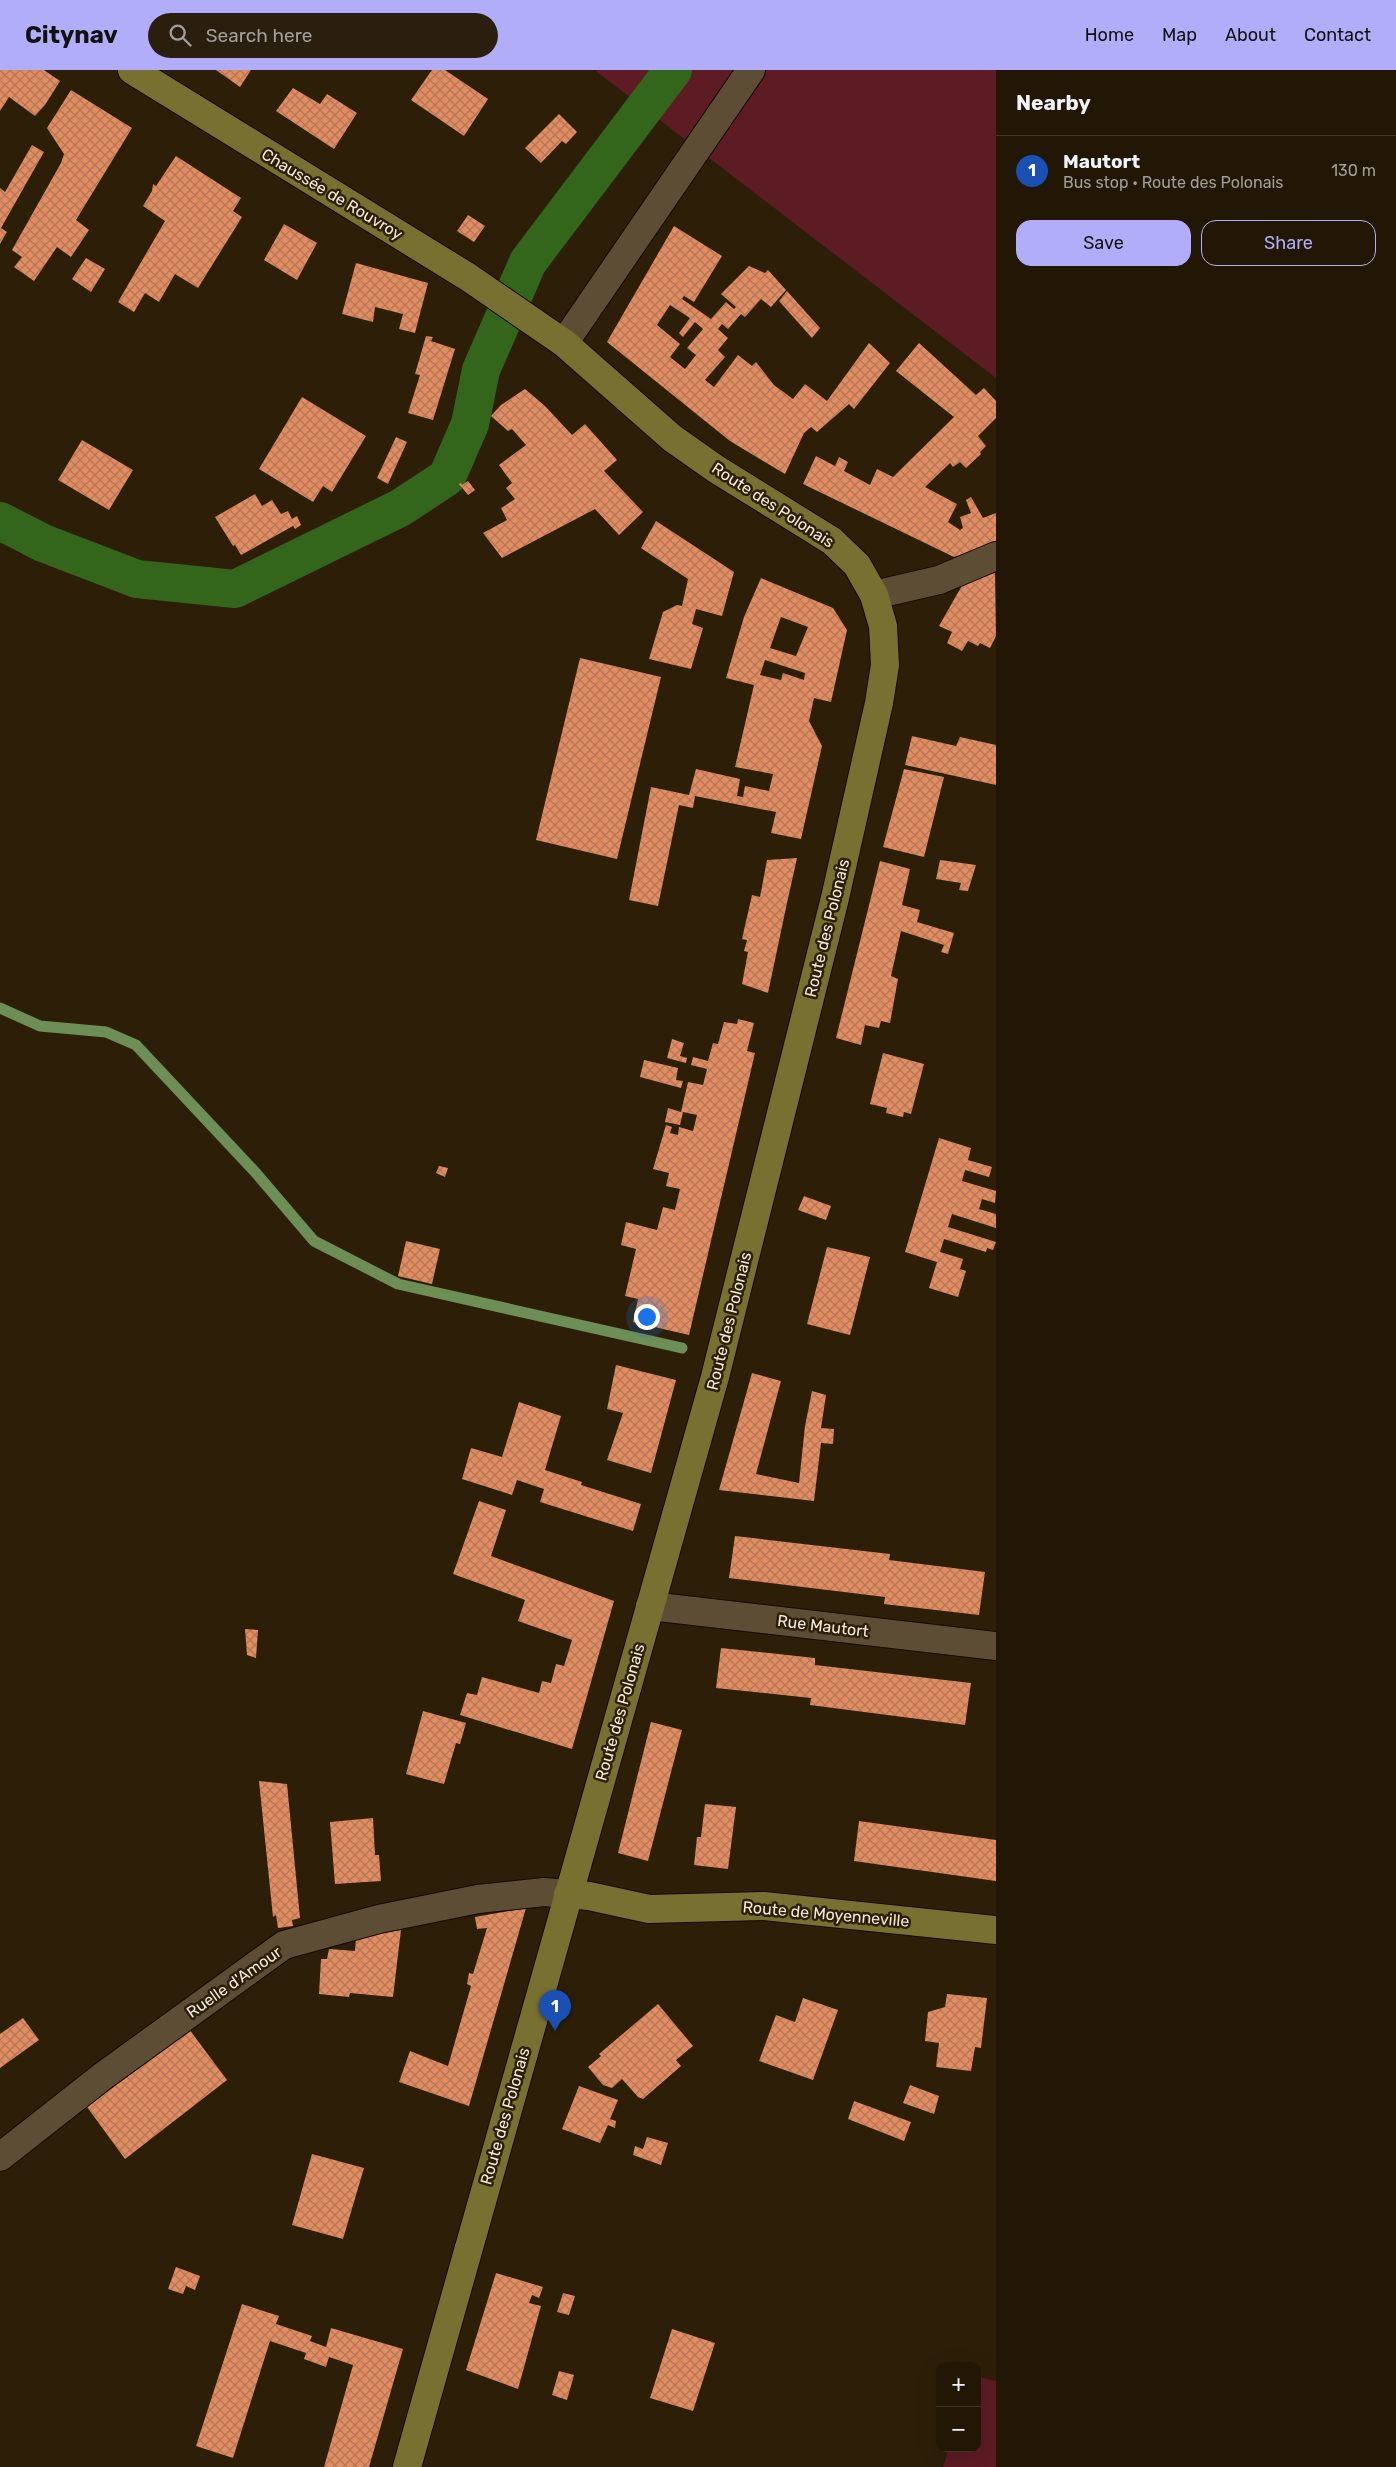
<!DOCTYPE html>
<meta charset="utf-8">
<style>
:root{--surface:#221605;--page:#2a1f0f;--text:#f1f3f6;--muted:#a29f9a;--line:#3f3527;--accent:#b2adf9}
body{margin:0;font-family:Rubik,sans-serif;background:var(--page);color:var(--text)}
.controls{position:absolute;right:15px;bottom:15px;display:grid;overflow:hidden;border-radius:10px;box-shadow:0 5px 20px #0002}
.controls button{width:45px;height:45px;display:grid;place-items:center;padding:0;border:0;border-bottom:1px solid var(--line);background:var(--surface);color:var(--text);font:25px sans-serif}
.you{position:absolute;left:646px;top:1246px;width:18px;height:18px;margin:-12px;border:4px solid #fff;border-radius:50%;background:#1a73e8;box-shadow:0 0 0 8px #1a73e833}
.badge{display:grid;place-items:center;width:32px;height:32px;border-radius:50%;background:var(--accent);color:#fff;font-size:16px;font-weight:700}
.pin{position:absolute;translate:-50% -41px;filter:drop-shadow(0 1px 2px #0008)}
.pin::after{content:'';position:absolute;top:26px;width:18px;height:15px;background:inherit;clip-path:polygon(0 0,100% 0,50% 100%)}
.list{margin:0;padding:0;list-style:none}
h2{display:flex;justify-content:space-between;align-items:center;height:65px;margin:0;padding:0 20px;font-size:21px}
h2 small{font-size:16px;font-weight:400;color:var(--muted)}
.list li{display:grid;grid-template-columns:32px 1fr auto;gap:15px;align-items:center;box-sizing:border-box;height:70px;padding:0 20px;border-top:1px solid var(--line)}
.list b{display:block;font-size:19px;white-space:nowrap}
.list p{margin:0;font-size:16px;white-space:nowrap;color:var(--muted)}
.list em{font-size:16px;font-style:normal;color:var(--muted)}
.actions{display:flex;gap:10px;padding:15px 20px}
.actions a{flex:1;padding:11px 0;border:1px solid var(--accent);border-radius:15px;text-align:center;font-size:18px;color:var(--accent)}
.actions .main{background:var(--accent);color:#111}
.icon{flex:none;width:28px;height:28px;fill:none;stroke:currentColor;stroke-width:2;stroke-linecap:round;stroke-linejoin:round}
.map{position:relative;flex:none;width:996px;height:2397px;overflow:hidden}
header{display:flex;align-items:center;gap:30px;box-sizing:border-box;height:70px;padding:0 25px;background:var(--accent);color:#111}
header strong{font-size:24px}
nav{display:flex;gap:28px;margin-inline-start:auto;font-size:18px}
.search{width:350px;height:45px;background:var(--page);display:flex;align-items:center;gap:12px;box-sizing:border-box;padding:0 18px;border-radius:28px;color:var(--muted);font-size:19px}
main{display:flex}
aside{flex:1;background:var(--surface)}
.map>svg:first-child{display:block}
</style>
<header>
<strong>Citynav</strong>
<div class="search"><svg class="icon" aria-label="search" viewBox="0 0 24 24"><circle cx="10" cy="10" r="6"/><path d="M15 15l6 6"/></svg>Search here</div>
<nav><a>Home</a><a>Map</a><a>About</a><a>Contact</a></nav>
</header>
<main>
<div class="map">
<svg width="996" height="2397" viewBox="0 0 996 2397">
<defs>
<pattern id="building-cross-hatch" width="8" height="8" patternUnits="userSpaceOnUse" patternTransform="scale(1.25)"><rect width="8" height="8" fill="#e18c61"/><path d="M0 0l8 8M0 8l8-8" fill="none" stroke="#b37758"/></pattern>
</defs>
<rect width="100%" height="100%" fill="#2d1e07"/>
<g fill="#5d1b23">
<polygon points="596,0 996,0 996,308 597,2"/>
<polygon points="977,2306 996,2311 996,2397 943,2397 949,2378 977,2378"/>
</g>
<g fill="none" stroke-linecap="round" stroke-linejoin="round">
<polyline stroke="#6d8e55" stroke-width="11" points="0,938 40,956 106,962 136,975 256,1103 314,1171 398,1214 682,1278"/>
<polyline stroke="#33661b" stroke-width="38" points="0,451 43,473 137,509 235,519 400,438 447,407 470,354 481,300 528,192 673,0"/>
</g>
<g fill="url(#building-cross-hatch)" fill-rule="evenodd">
<polygon points="0,0 44,0 60,11 45,35 35,46 9,27 0,41"/>
<polygon points="216,0 251,0 240,17"/>
<polygon points="432,0 445,0 488,29 464,66 411,30"/>
<polygon points="293,18 320,34 327,24 357,43 334,79 276,41"/>
<polygon points="71,20 132,58 76,150 89,160 71,187 57,177 34,211 14,197 22,187 12,180 61,93 64,84 47,58"/>
<polygon points="559,44 577,62 566,74 562,71 541,93 525,78"/>
<polygon points="32,75 44,82 1,158 7,162 0,174 0,118 5,122"/>
<polygon points="176,86 241,128 233,141 242,147 198,218 175,204 159,232 145,223 134,242 118,232 165,151 143,136 152,121 153,114 156,116"/>
<polygon points="468,145 485,156 474,172 457,161"/>
<polygon points="284,154 317,173 297,210 264,190"/>
<path d="M674,156L722,186L694,232L684,226L682,229L711,249L726,232L734,239L736,237L721,224L749,196L765,203L768,200L786,220L771,237L761,229L745,247L741,244L728,259L722,254L718,259L728,268L718,280L725,287L705,310L714,317L738,285L752,296L756,292L774,315L793,329L805,314L827,331L869,273L890,293L854,339L849,334L817,362L811,357L804,363L785,404L730,371L607,272ZM670,235L690,248L679,263L683,267L695,252L703,259L687,278L696,285L685,299L670,287L680,274L657,255Z"/>
<polygon points="86,188 105,199 91,222 72,209"/>
<polygon points="356,193 428,213 415,263 399,259 403,244 375,237 373,252 342,244"/>
<polygon points="787,221 820,258 812,268 779,231"/>
<polygon points="426,266 433,267 431,271 455,279 433,350 408,343 420,305 415,304"/>
<polygon points="919,273 976,325 984,318 996,331 996,348 978,366 986,376 980,382 981,384 966,398 960,392 953,397 950,393 925,417 957,434 948,452 960,460 963,458 960,447 971,443 966,430 971,427 983,448 996,443 996,472 954,487 803,414 816,386 835,396 839,387 848,392 844,401 870,415 877,399 893,407 954,347 896,301"/>
<polygon points="525,319 545,336 572,365 585,354 617,390 604,401 643,442 619,465 595,439 502,488 483,463 507,450 501,438 515,429 506,418 512,413 499,395 526,375 512,359 508,361 491,346 501,335"/>
<polygon points="302,327 366,366 332,422 323,416 313,432 259,399"/>
<polygon points="396,367 407,372 388,414 377,408"/>
<polygon points="82,370 133,400 109,440 58,410"/>
<polygon points="468,411 475,420 468,425 459,414 461,413 462,415"/>
<polygon points="255,424 262,436 272,430 281,444 288,441 292,449 297,446 301,455 295,459 293,456 241,485 235,475 233,476 215,447"/>
<polygon points="656,451 734,502 722,546 696,539 692,554 703,558 691,599 649,589 663,542 677,535 682,536 688,509 641,478"/>
<polygon points="995,502 996,566 990,578 980,573 978,576 968,571 962,581 947,573 952,562 939,556 964,512"/>
<path d="M761,508L833,538L847,560L831,632L814,628L809,651L822,676L801,769L771,763L776,742L695,726L693,738L679,735L658,836L629,830L651,717L689,725L696,699L740,709L737,726L743,727L745,716L769,721L773,704L735,697L754,615L726,608L744,547ZM781,547L808,557L796,586L770,578ZM765,590L805,603L804,610L783,603L781,610L760,605Z"/>
<polygon points="580,588 661,607 617,789 536,770"/>
<polygon points="912,666 956,676 960,667 996,675 996,715 905,695"/>
<polygon points="904,699 944,707 924,787 883,777"/>
<polygon points="797,788 787,833 768,923 742,914 748,882 744,881 747,870 742,869 752,825 760,827 767,790"/>
<polygon points="940,790 976,795 968,821 959,820 961,813 936,809"/>
<polygon points="880,791 910,799 902,835 920,840 917,852 954,863 948,884 941,882 944,875 901,861 891,906 898,909 890,953 881,951 879,958 865,955 861,975 836,968"/>
<polygon points="738,949 754,953 747,981 755,983 689,1265 633,1252 638,1229 625,1226 636,1179 621,1175 626,1152 657,1160 663,1137 675,1140 680,1119 666,1116 669,1103 653,1099 666,1055 672,1057 670,1063 678,1065 679,1057 693,1061 697,1045 683,1042 680,1055 665,1052 668,1038 681,1042 688,1012 703,1015 707,999 691,995 693,987 708,991 713,973 718,974 724,952 737,954"/>
<polygon points="672,969 684,973 680,986 687,988 686,993 667,988"/>
<polygon points="883,983 924,994 911,1044 904,1042 903,1047 886,1043 887,1038 870,1034"/>
<polygon points="644,990 678,998 676,1010 683,1011 681,1018 640,1007"/>
<polygon points="939,1068 971,1078 968,1090 992,1097 989,1107 965,1100 962,1111 996,1121 995,1133 982,1129 979,1139 996,1144 996,1158 952,1144 948,1157 996,1172 993,1180 987,1178 986,1182 944,1169 940,1182 963,1189 960,1199 966,1201 958,1227 929,1218 937,1192 905,1182"/>
<polygon points="439,1096 448,1098 445,1107 436,1103"/>
<polygon points="804,1126 831,1136 826,1150 798,1140"/>
<polygon points="406,1171 440,1179 432,1214 398,1206"/>
<polygon points="827,1177 870,1187 850,1265 807,1254"/>
<polygon points="616,1295 676,1310 651,1403 607,1390 623,1343 607,1339"/>
<polygon points="752,1303 781,1311 756,1404 799,1413 805,1356 812,1321 826,1325 821,1358 834,1359 833,1374 821,1373 814,1431 719,1420"/>
<polygon points="519,1332 561,1346 545,1400 582,1412 581,1415 641,1434 633,1461 540,1432 544,1419 517,1410 512,1425 462,1409 471,1378 502,1387"/>
<polygon points="479,1431 506,1440 491,1486 614,1531 572,1679 460,1645 467,1623 477,1625 482,1607 539,1623 542,1611 551,1613 556,1594 564,1596 572,1570 518,1551 525,1530 453,1504"/>
<polygon points="735,1466 890,1484 889,1490 985,1502 979,1545 884,1534 885,1527 729,1508"/>
<polygon points="245,1559 258,1560 256,1588 247,1585"/>
<polygon points="721,1578 815,1588 815,1595 971,1613 965,1655 810,1635 811,1628 716,1618"/>
<polygon points="423,1641 466,1653 460,1674 456,1673 444,1714 406,1704"/>
<polygon points="651,1652 682,1660 648,1791 618,1783"/>
<polygon points="259,1711 287,1714 300,1848 292,1850 293,1856 278,1858 276,1845 273,1847"/>
<polygon points="705,1734 736,1737 728,1799 694,1795 697,1767 701,1767"/>
<polygon points="373,1748 375,1785 379,1785 381,1811 335,1814 330,1752"/>
<polygon points="859,1751 996,1770 996,1811 854,1791"/>
<polygon points="526,1838 469,2036 399,2012 410,1981 448,1996 471,1916 467,1914 469,1903 473,1904 487,1858 477,1859 475,1847"/>
<polygon points="401,1860 393,1927 350,1923 349,1927 319,1924 321,1889 327,1889 329,1879 355,1881 356,1867"/>
<polygon points="947,1924 987,1928 981,1978 975,1977 971,2001 936,1997 939,1973 925,1971 928,1942 945,1937"/>
<polygon points="803,1928 838,1940 813,2010 759,1991 776,1945 795,1952"/>
<polygon points="658,1934 693,1976 676,1990 681,1996 643,2029 638,2027 622,2009 612,2018 603,2015 588,1997 601,1986 599,1984"/>
<polygon points="23,1948 39,1970 0,1998 0,1964"/>
<polygon points="189,1959 227,2010 125,2089 87,2037"/>
<polygon points="910,2015 939,2026 934,2044 903,2033"/>
<polygon points="579,2016 618,2030 610,2049 616,2051 615,2058 608,2055 600,2073 562,2059"/>
<polygon points="854,2031 911,2052 904,2071 848,2049"/>
<polygon points="647,2067 668,2073 661,2095 633,2085 635,2076 643,2079"/>
<polygon points="312,2084 364,2098 343,2169 292,2155"/>
<polygon points="176,2197 200,2206 195,2220 186,2216 183,2224 168,2219"/>
<polygon points="496,2203 543,2217 539,2228 532,2225 529,2233 541,2236 518,2319 466,2300"/>
<polygon points="563,2223 575,2226 569,2245 557,2242"/>
<polygon points="242,2234 279,2246 276,2254 312,2266 310,2271 326,2277 331,2258 403,2279 369,2397 324,2397 353,2295 329,2287 326,2297 304,2289 306,2283 270,2271 233,2388 196,2376"/>
<polygon points="672,2259 715,2273 693,2341 650,2328"/>
<polygon points="559,2301 574,2305 567,2330 552,2325"/>
</g>
<g fill="none" stroke-linecap="round" stroke-linejoin="round">
<defs>
<g id="minor">
<polyline points="564,273 751,0"/>
<polyline points="874,525 939,510 996,486"/>
<polyline points="650,1536 996,1576"/>
<polyline points="0,2087 103,2006 284,1875 379,1849 478,1829 544,1822 568,1824"/>
</g>
<g id="major">
<polyline points="132,0 468,207 564,273 672,368 716,399 832,471 857,495 874,525 883,556 885,595 879,633 835,828 715,1307 407,2397"/>
<polyline points="568,1824 589,1826 649,1839 764,1836 996,1860"/>
</g>
</defs>
<use href="#minor" stroke="#150800" stroke-width="30"/>
<use href="#major" stroke="#150800" stroke-width="30"/>
<use href="#minor" stroke="#5e4d35" stroke-width="28"/>
<use href="#major" stroke="#787030" stroke-width="28"/>
</g>
<g text-anchor="middle" dominant-baseline="central" stroke-width="5" stroke-linejoin="round" paint-order="stroke">
<g font-size="16" fill="#f4eadc" stroke="#2d1e07">
<text transform="translate(332 124) rotate(31)">Chaussée de Rouvroy</text>
<text transform="translate(773 435) rotate(33)">Route des Polonais</text>
<text transform="translate(827 858) rotate(-76)">Route des Polonais</text>
<text transform="translate(729 1251) rotate(-76)">Route des Polonais</text>
<text transform="translate(823 1556) rotate(7)">Rue Mautort</text>
<text transform="translate(620 1642) rotate(-74)">Route des Polonais</text>
<text transform="translate(826 1844) rotate(5)">Route de Moyenneville</text>
<text transform="translate(234 1912) rotate(-35)">Ruelle d'Amour</text>
<text transform="translate(505 2046) rotate(-74)">Route des Polonais</text>
</g>
</g>
</svg>
<div class="controls">
<button>+</button>
<button>−</button>
</div>
<div class="you"></div>
<div class="pin badge" style="left:555px;top:1961px;background:#1a4fb4">1</div>
</div>
<aside>
<h2>Nearby<small></small></h2>
<ul class="list">
<li><span class="badge" style="background:#1a4fb4">1</span><div><b>Mautort</b><p>Bus stop · Route des Polonais</p></div><em>130 m</em></li>
</ul>
<div class="actions"><a class="main">Save</a><a>Share</a></div>
</aside>
</main>
